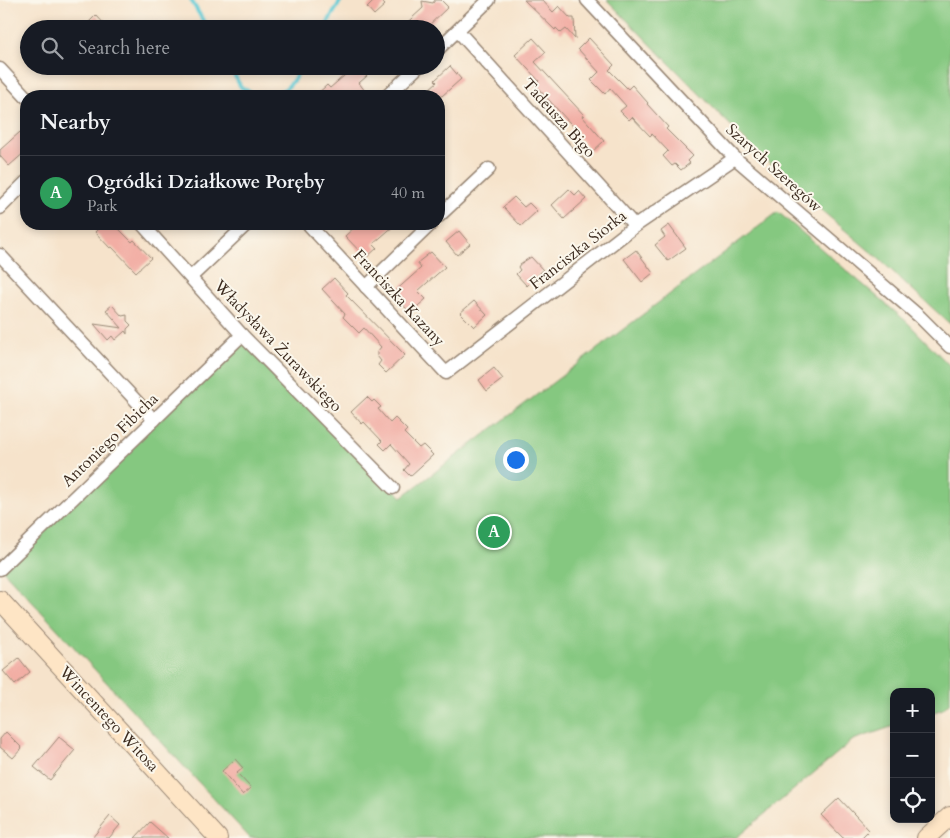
<!DOCTYPE html>
<meta charset="utf-8">
<style>
:root{--surface:#171b24;--page:#242831;--text:#f1f3f6;--muted:#9ea1a6;--line:#363941;--accent:#0f766e}
body{margin:0;font-family:Cardo,serif;background:var(--page);color:var(--text)}
.controls{position:absolute;right:15px;bottom:15px;display:grid;overflow:hidden;border-radius:10px;box-shadow:0 2px 8px #0003}
.controls button{width:45px;height:45px;display:grid;place-items:center;padding:0;border:0;border-bottom:1px solid var(--line);background:var(--surface);color:var(--text);font:25px sans-serif}
.you{position:absolute;left:515px;top:459px;width:18px;height:18px;margin:-12px;border:4px solid #fff;border-radius:50%;background:#1a73e8;box-shadow:0 0 0 8px #1a73e833}
.badge{display:grid;place-items:center;width:32px;height:32px;border-radius:50%;background:var(--accent);color:#fff;font-size:16px;font-weight:700}
.pin{position:absolute;translate:-50% -50%;border:2px solid #fff;box-shadow:0 1px 5px #0006}
.list{margin:0;padding:0;list-style:none}
h2{display:flex;justify-content:space-between;align-items:center;height:65px;margin:0;padding:0 20px;font-size:21px}
h2 small{font-size:16px;font-weight:400;color:var(--muted)}
.list li{display:grid;grid-template-columns:32px 1fr auto;gap:15px;align-items:center;box-sizing:border-box;height:75px;padding:0 20px;border-top:1px solid var(--line)}
.list b{display:block;font-size:19px;white-space:nowrap}
.list p{margin:0;font-size:16px;white-space:nowrap;color:var(--muted)}
.list em{font-size:16px;font-style:normal;color:var(--muted)}
.icon{flex:none;width:28px;height:28px;fill:none;stroke:currentColor;stroke-width:2;stroke-linecap:round;stroke-linejoin:round}
.map{position:relative;flex:none;width:950px;height:838px;overflow:hidden}
.search{position:absolute;background:var(--surface);box-shadow:0 2px 8px #0003;left:20px;top:20px;width:425px;height:55px;display:flex;align-items:center;gap:12px;box-sizing:border-box;padding:0 18px;border-radius:28px;color:var(--muted);font-size:19px}
.panel{position:absolute;background:var(--surface);box-shadow:0 2px 8px #0003;left:20px;top:90px;width:425px;height:140px;border-radius:20px}
.map>svg:first-child{display:block}
</style>
<div class="map">
<svg width="950" height="838" viewBox="0 0 950 838">
<rect width="100%" height="100%" fill="#fbf7ec"/>
<filter id="ink" filterUnits="userSpaceOnUse"><feTurbulence type="fractalNoise" baseFrequency=".02" numOctaves="2"/><feDisplacementMap in="SourceGraphic" scale="10" xChannelSelector="R" yChannelSelector="G"/><feConvolveMatrix kernelMatrix="1 2 1 2 8 2 1 2 1" color-interpolation-filters="sRGB"/></filter>
<filter id="wash" filterUnits="userSpaceOnUse"><feTurbulence type="fractalNoise" baseFrequency=".0096" numOctaves="4" result="noise"/><feDisplacementMap in="SourceGraphic" scale="20" xChannelSelector="R" yChannelSelector="G"/><feGaussianBlur stdDeviation="1.12" result="paint"/><feColorMatrix in="noise" values="0 0 0 0 0 0 0 0 0 0 0 0 0 0 0 0 0 1.4 0 .05"/><feComposite in="paint" operator="in"/></filter>
<g filter="url(#wash)">
<rect width="100%" height="100%" fill="#f6e3cb"/>
<g fill="#85c880" stroke="#60794f">
<polygon points="607,0 950,0 950,324 878,258 814,204 750,145"/>
<polygon points="778,212 907,322 950,366 950,702 943,709 931,713 931,692 894,692 894,726 853,740 736,838 250,838 1,568 242,335 402,497"/>
</g>
<g fill="none" stroke-linecap="round" stroke-linejoin="round">
<g stroke="#5ecad5" stroke-width="4">
<polyline points="191,0 208,29"/>
<polyline points="324,29 341,0"/>
<polyline points="229,66 241,87 256,96"/>
<path d="M257,96C285,93 288,91 302,66"/>
</g>
</g>
<g id="blocks">
<g fill="#f2aea4">
<polygon points="374,0 380,0 385,5 374,15 367,7"/>
<polygon points="435,0 441,0 448,7 425,29 400,29 423,8 422,1 433,3"/>
<polygon points="524,0 542,0 553,12 559,6 570,18 574,18 575,39 566,29 561,33 556,28 555,30"/>
<polygon points="96,15 109,29 82,29"/>
<polygon points="533,38 546,52 535,62 584,115 582,116 604,141 592,152 579,137 581,135 535,85 539,81 515,55"/>
<polygon points="589,38 614,65 609,70 628,89 632,85 648,103 647,104 668,127 666,129 693,156 688,161 690,163 681,170 675,164 672,166 663,156 668,151 652,134 650,136 632,117 629,120 620,111 626,106 610,88 605,94 591,80 599,72 578,49"/>
<polygon points="337,66 358,66 367,76 359,83 365,91 359,96 315,96 327,85 330,88 345,75"/>
<polygon points="450,66 461,79 442,96 421,96 437,82 435,80"/>
<polygon points="20,132 26,139 26,151 9,166 0,156 0,150"/>
<polygon points="569,189 575,195 579,191 586,199 564,219 552,205"/>
<polygon points="514,197 524,207 529,203 537,211 521,226 503,207"/>
<polygon points="103,224 114,224 132,242 134,240 151,258 136,272 112,247 110,248 95,232"/>
<polygon points="358,224 396,224 373,244 377,248 366,258 345,236"/>
<polygon points="669,225 686,248 668,261 655,245 665,237 661,231"/>
<polygon points="459,231 470,244 457,255 446,242"/>
<polygon points="636,250 653,273 642,282 624,259"/>
<polygon points="431,252 445,267 418,291 426,299 410,313 393,293 421,268 417,263"/>
<polygon points="531,257 543,270 527,286 516,274 520,270 518,267 520,264"/>
<polygon points="334,278 348,293 346,295 405,355 386,373 378,365 381,361 377,356 377,352 381,347 364,328 359,333 343,317 345,314 322,289"/>
<polygon points="474,301 487,315 474,327 460,313"/>
<polygon points="112,305 122,316 127,315 127,321 131,325 127,329 127,334 125,331 115,340 112,336 108,340 94,324 122,328 106,310"/>
<polygon points="494,368 503,379 487,391 479,380"/>
<polygon points="367,397 372,402 374,400 381,407 378,409 390,423 395,418 407,430 404,433 419,448 423,445 433,455 410,476 404,470 409,464 391,444 385,450 379,444 382,441 364,422 362,424 351,412"/>
<polygon points="19,658 30,672 15,685 3,671"/>
<polygon points="6,732 22,748 13,758 0,747 0,739"/>
<polygon points="59,737 75,750 50,780 34,767"/>
<polygon points="235,759 243,768 237,773 251,788 243,795 222,771"/>
<polygon points="839,798 869,830 861,838 843,838 821,815"/>
<polygon points="110,816 120,825 109,838 92,838"/>
<polygon points="150,822 168,838 135,838"/>
</g>
</g>
</g>
<g filter="url(#ink)">
<use href="#blocks" fill-opacity="0" stroke="#988674" stroke-width="1"/>
<g fill="none" stroke-linecap="round" stroke-linejoin="round">
<defs>
<g id="street">
<polyline points="587,0 735,158 920,317 950,347"/>
<polyline points="458,31 635,226"/>
<polyline points="436,51 489,0"/>
<polyline points="0,69 26,97"/>
<polyline points="387,96 419,66"/>
<polyline points="0,208 26,182"/>
<polyline points="439,216 489,169"/>
<polyline points="142,224 242,335 393,488"/>
<polyline points="308,224 446,373 635,226 735,158"/>
<polyline points="0,255 154,420"/>
<polyline points="191,277 247,224"/>
<polyline points="366,287 431,224"/>
<polyline points="0,569 242,335"/>
</g>
<g id="secondary">
<polyline points="0,600 218,838"/>
<polyline points="926,838 950,816"/>
</g>
</defs>
<use href="#street" stroke="#988674" stroke-width="15"/>
<use href="#secondary" stroke="#988674" stroke-width="20"/>
<use href="#street" stroke="#fff" stroke-width="12"/>
<use href="#secondary" stroke="#fee5c5" stroke-width="18"/>
</g>
</g>
<g text-anchor="middle" dominant-baseline="central" stroke-width="4" stroke-linejoin="round" paint-order="stroke">
<g font-size="16" fill="#3b2a1e" stroke="#fbf7ec">
<text transform="translate(559 118) rotate(48)">Tadeusza Bigo</text>
<text transform="translate(774 168) rotate(42)">Szarych Szeregów</text>
<text transform="translate(578 250) rotate(-38)">Franciszka Siorka</text>
<text transform="translate(399 298) rotate(47)">Franciszka Kazany</text>
<text transform="translate(278 346) rotate(46)">Władysława Żurawskiego</text>
<text transform="translate(110 440) rotate(-44)">Antoniego Fibicha</text>
<text transform="translate(109 719) rotate(47)">Wincentego Witosa</text>
</g>
</g>
</svg>
<div class="controls">
<button>+</button>
<button>−</button>
<button><svg class="icon" aria-label="locate" viewBox="0 0 24 24"><circle cx="12" cy="12" r="6"/><path d="M12 2v4M12 18v4M2 12h4M18 12h4"/></svg></button>
</div>
<div class="you"></div>
<div class="pin badge" style="left:494px;top:532px;background:#2e9e5b">A</div>
<div class="search"><svg class="icon" aria-label="search" viewBox="0 0 24 24"><circle cx="10" cy="10" r="6"/><path d="M15 15l6 6"/></svg>Search here</div>
<section class="panel">
<h2>Nearby<small></small></h2>
<ul class="list">
<li><span class="badge" style="background:#2e9e5b">A</span><div><b>Ogródki Działkowe Poręby</b><p>Park</p></div><em>40 m</em></li>
</ul>
</section>
</div>
